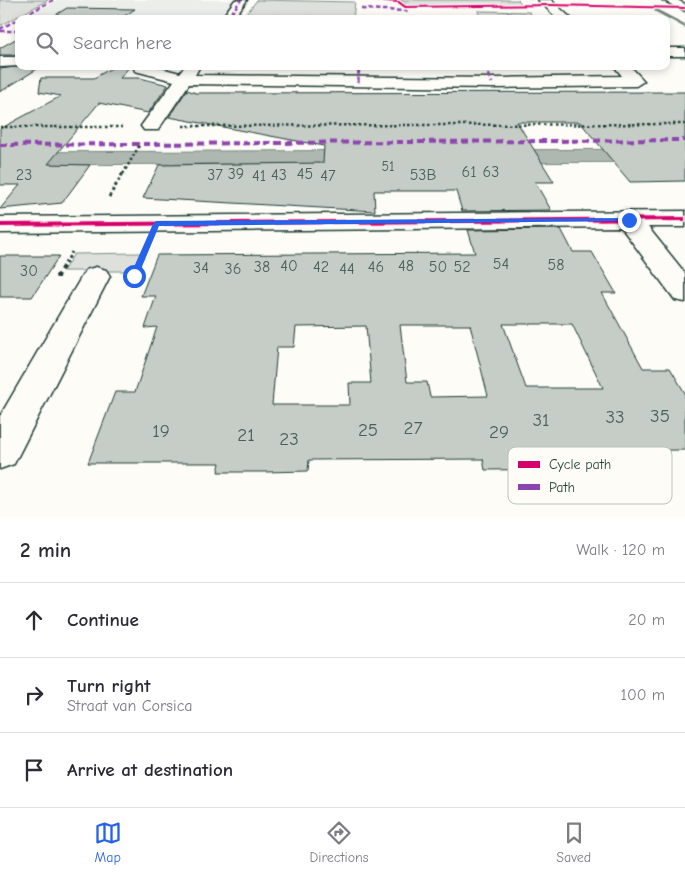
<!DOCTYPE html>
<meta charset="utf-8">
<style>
:root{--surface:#fff;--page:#f7f7f7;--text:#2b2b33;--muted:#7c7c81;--line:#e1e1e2;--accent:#2563eb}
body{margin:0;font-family:"Comic Neue",sans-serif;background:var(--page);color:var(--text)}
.stop{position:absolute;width:15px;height:15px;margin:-11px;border:4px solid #2563eb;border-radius:50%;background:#fff}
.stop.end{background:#2563eb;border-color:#fff;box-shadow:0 1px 5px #0008}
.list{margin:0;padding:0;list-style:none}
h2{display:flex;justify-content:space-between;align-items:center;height:65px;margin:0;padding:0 20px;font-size:21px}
h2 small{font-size:16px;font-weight:400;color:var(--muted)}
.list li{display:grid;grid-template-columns:32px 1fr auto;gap:15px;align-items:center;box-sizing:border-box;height:75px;padding:0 20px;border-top:1px solid var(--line)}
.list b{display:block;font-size:19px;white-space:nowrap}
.list p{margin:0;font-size:16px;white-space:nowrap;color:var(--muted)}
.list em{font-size:16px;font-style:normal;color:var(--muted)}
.icon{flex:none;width:28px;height:28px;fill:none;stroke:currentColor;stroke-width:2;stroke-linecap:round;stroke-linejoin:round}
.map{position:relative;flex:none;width:685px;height:517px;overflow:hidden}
.search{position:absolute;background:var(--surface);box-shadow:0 2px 8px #0003;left:15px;right:15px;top:15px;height:55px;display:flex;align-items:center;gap:12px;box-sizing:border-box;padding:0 18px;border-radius:10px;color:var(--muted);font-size:19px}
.sheet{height:290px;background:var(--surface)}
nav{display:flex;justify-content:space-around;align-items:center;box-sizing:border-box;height:70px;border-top:1px solid var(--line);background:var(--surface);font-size:14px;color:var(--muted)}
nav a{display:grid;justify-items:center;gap:2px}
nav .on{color:var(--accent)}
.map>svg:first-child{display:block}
</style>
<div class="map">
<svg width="685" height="517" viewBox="0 0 685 517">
<rect width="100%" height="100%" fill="#fdfcf7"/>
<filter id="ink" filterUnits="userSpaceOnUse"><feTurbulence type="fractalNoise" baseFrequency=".02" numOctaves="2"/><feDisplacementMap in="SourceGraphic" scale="10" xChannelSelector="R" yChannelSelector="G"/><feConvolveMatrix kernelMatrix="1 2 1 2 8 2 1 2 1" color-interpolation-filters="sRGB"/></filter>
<g filter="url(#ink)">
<polygon fill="#eceee9" points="57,0 234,0 219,19 21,19"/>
<g fill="#dde0db" stroke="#7e8e88">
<polygon points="0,0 48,0 0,26"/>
<polygon points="257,0 355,2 353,18 246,14"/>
<polygon points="386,0 518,0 522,4 407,5 402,1"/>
<polygon points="478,11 529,12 536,19 480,19"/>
<polygon points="141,253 133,271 63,271 74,254"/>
</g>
<polygon fill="#aeb8b1" stroke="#75877f" points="685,149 685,162 0,165 0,152"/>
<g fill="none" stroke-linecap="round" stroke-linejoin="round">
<polygon fill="#75877f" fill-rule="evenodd" points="656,9 685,24 685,28 654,11"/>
</g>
<g fill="#c6cdc7" stroke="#1f3d34" fill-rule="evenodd">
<polygon points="67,8 135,9 120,19 49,19"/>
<polygon points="19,37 19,55 0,55 0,48"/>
<polygon points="22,66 42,66 0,92 0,69"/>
<polygon points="115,66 130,66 120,78 140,78 168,85 148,113 99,103 48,164 90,165 62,203 0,209 20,185 0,185 0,129 61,96 39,92 41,78 94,78"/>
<polygon points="187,90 196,93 685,92 685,181 630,182 580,122 517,122 554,182 535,182 551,210 462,211 456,191 374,191 375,211 143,198 159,165 323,163 324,146 169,117"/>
<path d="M561,229L573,252H592L616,293H602L643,368H670L685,393V450L568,451L575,469L485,470L483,459L309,460L308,471L265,472H218L220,463H88L115,392H135L157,327L145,328L156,296H141L157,255L475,253L468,230ZM503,324H572L603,388H526ZM400,325H470L488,396L430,397L427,382H407ZM366,326L371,383H349L350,405H272L277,347H294L296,327Z"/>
<polygon points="0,256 59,256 32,297 0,297"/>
</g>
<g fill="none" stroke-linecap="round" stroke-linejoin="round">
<defs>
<g id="minor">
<polygon points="235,0 247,0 233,19 221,19"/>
<polygon points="538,0 551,0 572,19 558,19"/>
<polygon points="662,0 677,0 685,4 685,11"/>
<rect x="666" y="48" width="19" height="8"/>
<polygon points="0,57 19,57 20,66 0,67"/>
<polygon points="133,66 153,66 180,73 185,66 200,66 195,75 492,78 622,76 614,66 630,66 644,81 636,86 492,88 189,84 158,130 144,130 141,126 174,81 135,71"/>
<polygon points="685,211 685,227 648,227 685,273 685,302 675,300 621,227 0,233 0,217"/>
<polygon points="96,267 106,270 110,276 14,464 0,469 0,416 82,276 86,270"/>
</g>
</defs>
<use href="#minor" stroke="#1f3d34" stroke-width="3"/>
<g stroke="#1f3d34" stroke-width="2.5" stroke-dasharray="2.5 2.5" stroke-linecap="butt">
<polyline points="183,126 685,124"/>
<polyline points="0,127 122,127"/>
<polyline points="123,174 139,146"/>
</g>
<g stroke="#1f3d34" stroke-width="3" stroke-dasharray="3 3" stroke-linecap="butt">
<polyline points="109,197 123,173"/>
<polyline points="65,264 72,252"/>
<polyline points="139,264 145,250"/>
</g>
<g stroke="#1f3d34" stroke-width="4" stroke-dasharray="4.5 4.5" stroke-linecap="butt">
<polyline points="59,276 57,276 66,262"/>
<polyline points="125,276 134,276 140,262"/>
</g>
<use href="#minor" fill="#fdfcf7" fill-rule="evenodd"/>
<g stroke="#8e44ad" stroke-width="2.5" stroke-dasharray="4.5 2.5" stroke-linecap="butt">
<polyline points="361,9 408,11"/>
<polyline points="227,19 241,0"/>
<polyline points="0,29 53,0"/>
<polyline points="0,31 19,31"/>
</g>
<g stroke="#8e44ad" stroke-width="3" stroke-dasharray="5.5 3" stroke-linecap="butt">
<polyline points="485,66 492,83"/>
<polyline points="358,83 359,66"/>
</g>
<polyline stroke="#8e44ad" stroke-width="4" stroke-dasharray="7 4" stroke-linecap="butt" points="0,145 685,140"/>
<defs>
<g id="cycleway">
<polygon points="363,0 399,1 406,6 550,4 685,7 685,9 550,6 405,8 398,3"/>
<polygon points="685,217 685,221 0,227 0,223"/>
</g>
</defs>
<use href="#cycleway" stroke="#fdfcf7" stroke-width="3"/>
<use href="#cycleway" fill="#d6006c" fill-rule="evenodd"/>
</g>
</g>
<polygon fill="#2563eb" points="629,218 632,218 632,221 159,226 138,276 134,278 130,276 153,224 156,221"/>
<g text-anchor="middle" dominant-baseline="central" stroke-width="4" stroke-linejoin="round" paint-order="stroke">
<g font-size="14" fill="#496159">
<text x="388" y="166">51</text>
</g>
<g font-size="16" fill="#496159">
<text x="469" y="172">61</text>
<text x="491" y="172">63</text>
<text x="236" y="174">39</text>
<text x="305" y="174">45</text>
<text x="24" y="175">23</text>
<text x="215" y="175">37</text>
<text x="279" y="175">43</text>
<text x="423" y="175">53B</text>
<text x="259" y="176">41</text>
<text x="328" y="176">47</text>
<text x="501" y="264">54</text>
<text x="556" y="265">58</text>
<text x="289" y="266">40</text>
<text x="406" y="266">48</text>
<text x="262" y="267">38</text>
<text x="321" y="267">42</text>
<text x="376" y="267">46</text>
<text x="438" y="267">50</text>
<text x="462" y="267">52</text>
<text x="201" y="268">34</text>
<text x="233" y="269">36</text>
<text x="347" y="269">44</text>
<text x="29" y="271">30</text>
</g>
<g font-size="19" fill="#496159">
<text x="660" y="416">35</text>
<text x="615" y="417">33</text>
<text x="541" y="420">31</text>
<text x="413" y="428">27</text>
<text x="368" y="430">25</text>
<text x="161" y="431">19</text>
<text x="499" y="432">29</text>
<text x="246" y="435">21</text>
<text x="289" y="439">23</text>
</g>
</g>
<rect x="508" y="447" width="164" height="57" rx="8" fill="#fdfcf7" stroke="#bac3bc" stroke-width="1"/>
<rect x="518" y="461" width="22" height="7" fill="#d6006c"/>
<rect x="518" y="484" width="22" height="6" fill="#8e44ad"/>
<g font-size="14" fill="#1f3d34">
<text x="549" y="469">Cycle path</text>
<text x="549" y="492">Path</text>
</g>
</svg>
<div class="stop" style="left:134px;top:276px"></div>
<div class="stop end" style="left:629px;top:220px"></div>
<div class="search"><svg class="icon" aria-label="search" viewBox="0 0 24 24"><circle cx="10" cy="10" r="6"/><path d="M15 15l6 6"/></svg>Search here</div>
</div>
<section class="sheet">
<h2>2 min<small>Walk · 120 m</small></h2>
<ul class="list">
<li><svg class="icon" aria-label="ahead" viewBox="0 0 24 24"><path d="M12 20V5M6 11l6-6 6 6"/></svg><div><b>Continue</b></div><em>20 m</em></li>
<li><svg class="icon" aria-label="right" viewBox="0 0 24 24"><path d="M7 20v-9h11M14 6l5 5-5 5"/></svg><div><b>Turn right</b><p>Straat van Corsica</p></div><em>100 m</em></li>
<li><svg class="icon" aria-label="arrive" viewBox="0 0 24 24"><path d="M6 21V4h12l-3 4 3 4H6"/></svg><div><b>Arrive at destination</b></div></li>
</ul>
</section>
<nav>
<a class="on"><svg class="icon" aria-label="map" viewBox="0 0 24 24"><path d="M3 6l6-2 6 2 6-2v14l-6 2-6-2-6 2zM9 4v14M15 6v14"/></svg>Map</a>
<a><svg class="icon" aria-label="directions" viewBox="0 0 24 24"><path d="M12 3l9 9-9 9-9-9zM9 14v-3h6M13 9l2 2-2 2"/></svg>Directions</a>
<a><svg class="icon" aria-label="saved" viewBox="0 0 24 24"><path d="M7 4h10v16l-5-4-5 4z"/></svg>Saved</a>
</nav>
